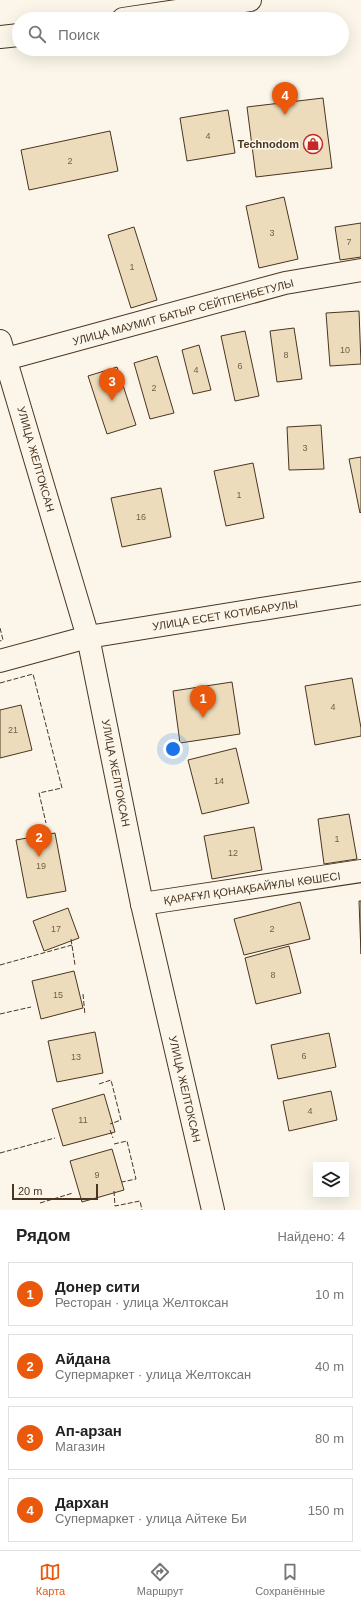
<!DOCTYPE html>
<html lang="ru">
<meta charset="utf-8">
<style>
:root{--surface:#fff;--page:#f6f6f6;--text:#222;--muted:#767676;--line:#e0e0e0;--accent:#ea580c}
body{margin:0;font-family:Helvetica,sans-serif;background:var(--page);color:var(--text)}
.controls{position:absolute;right:12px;bottom:12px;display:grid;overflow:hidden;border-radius:0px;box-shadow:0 4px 16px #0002}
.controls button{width:36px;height:36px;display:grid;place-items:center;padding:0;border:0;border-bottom:1px solid var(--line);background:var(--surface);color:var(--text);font:20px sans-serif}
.scale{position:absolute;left:12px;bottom:10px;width:86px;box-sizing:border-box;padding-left:4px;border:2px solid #4a3520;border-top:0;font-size:11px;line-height:14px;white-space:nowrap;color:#4a3520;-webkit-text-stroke:3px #fbf6e9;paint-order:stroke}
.you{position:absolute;left:173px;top:749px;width:14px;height:14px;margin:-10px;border:3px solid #fff;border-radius:50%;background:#1a73e8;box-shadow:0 0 0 6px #1a73e833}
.badge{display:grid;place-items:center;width:26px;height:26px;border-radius:50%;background:var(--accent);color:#fff;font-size:13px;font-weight:700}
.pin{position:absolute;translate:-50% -33px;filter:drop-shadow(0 1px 2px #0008)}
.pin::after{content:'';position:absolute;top:21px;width:14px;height:12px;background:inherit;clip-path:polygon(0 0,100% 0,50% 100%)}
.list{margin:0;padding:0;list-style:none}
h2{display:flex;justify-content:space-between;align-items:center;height:52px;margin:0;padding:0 16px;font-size:17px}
h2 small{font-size:13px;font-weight:400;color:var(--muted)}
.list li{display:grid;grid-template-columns:26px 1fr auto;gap:12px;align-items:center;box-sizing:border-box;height:64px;margin:0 8px 8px;padding:0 8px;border:1px solid var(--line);border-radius:0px}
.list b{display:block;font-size:15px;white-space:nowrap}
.list p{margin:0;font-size:13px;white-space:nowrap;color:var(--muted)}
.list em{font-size:13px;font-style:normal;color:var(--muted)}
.icon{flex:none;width:22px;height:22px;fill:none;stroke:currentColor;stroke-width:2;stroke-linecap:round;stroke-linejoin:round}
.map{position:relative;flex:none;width:361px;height:1210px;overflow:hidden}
.search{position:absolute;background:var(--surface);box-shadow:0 4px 16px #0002;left:12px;right:12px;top:12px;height:44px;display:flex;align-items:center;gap:10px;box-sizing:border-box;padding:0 14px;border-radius:22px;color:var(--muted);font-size:15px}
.sheet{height:340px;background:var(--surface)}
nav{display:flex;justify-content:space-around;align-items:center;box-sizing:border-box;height:56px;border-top:1px solid var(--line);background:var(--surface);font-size:11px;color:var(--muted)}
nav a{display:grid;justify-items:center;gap:2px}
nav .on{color:var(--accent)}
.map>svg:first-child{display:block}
</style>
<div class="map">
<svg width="361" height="1210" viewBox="0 0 361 1210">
<rect width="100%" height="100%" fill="#fbf6e9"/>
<g fill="#ecdcbc" stroke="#4a3520">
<polygon points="323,98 332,168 256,177 247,107"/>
<polygon points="228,110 235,153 187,161 180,118"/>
<polygon points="110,131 118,171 29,190 21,150"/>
<polygon points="284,197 298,259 259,268 246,206"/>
<polygon points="361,223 361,257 340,260 335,227"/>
<polygon points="134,227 157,300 131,308 108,235"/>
<polygon points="359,311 361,364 330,366 326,313"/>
<polygon points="294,328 302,379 277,382 270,331"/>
<polygon points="245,331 259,396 235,401 221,336"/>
<polygon points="199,345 211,390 193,394 182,350"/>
<polygon points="157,356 174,413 150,419 134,363"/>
<polygon points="117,367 136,425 107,434 88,376"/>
<polygon points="321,425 324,469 289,470 287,427"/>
<polygon points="361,457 361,512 360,513 349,459"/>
<polygon points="253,463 264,518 226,526 214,471"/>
<polygon points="161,488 171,537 122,547 111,498"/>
<polygon points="352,678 361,728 361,736 315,745 305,686"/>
<polygon points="232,682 240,734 180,743 173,691"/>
<polygon points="21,705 32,750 0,758 0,710"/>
<polygon points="236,748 249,803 202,814 188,760"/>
<polygon points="349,814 357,859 324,864 318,819"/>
<polygon points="254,827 262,870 212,879 204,836"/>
<polygon points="55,833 66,891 27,898 16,840"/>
<polygon points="359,901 361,901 361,954"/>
<polygon points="300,902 310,939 244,955 234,919"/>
<polygon points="68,908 79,938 44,951 33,921"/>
<polygon points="289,946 301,993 256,1004 245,958"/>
<polygon points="74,971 83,1008 41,1019 32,981"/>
<polygon points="95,1032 103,1073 57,1082 48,1041"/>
<polygon points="329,1033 336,1067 278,1079 271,1045"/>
<polygon points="331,1091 337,1120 289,1131 283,1101"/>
<polygon points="104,1094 115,1132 63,1146 52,1109"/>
<polygon points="112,1149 124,1190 82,1202 70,1161"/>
</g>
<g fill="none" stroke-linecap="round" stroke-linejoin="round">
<defs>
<g id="minor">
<polyline points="123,19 250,0"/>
<polyline points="0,37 19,35"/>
<polyline points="0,341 88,637 0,661"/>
<polyline points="6,359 285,283 361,270"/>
<polyline points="142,904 361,871"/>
</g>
<polyline id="major" points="213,1210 142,904 88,637 361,593"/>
</defs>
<use href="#minor" stroke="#4a3520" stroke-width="24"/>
<use href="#major" stroke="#4a3520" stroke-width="24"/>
<use href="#minor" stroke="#fbf6e9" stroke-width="22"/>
<use href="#major" stroke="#fbf6e9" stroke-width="22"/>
<g stroke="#4a3520" stroke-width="1" stroke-dasharray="5 2" stroke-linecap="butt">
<polyline points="0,628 3,640 0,641"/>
<polyline points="0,683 33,674 62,788 39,793 46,823"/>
<polyline points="71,939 75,965"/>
<polyline points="0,965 72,945"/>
<polyline points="83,994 85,1015"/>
<polyline points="0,1014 31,1007"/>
<polyline points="99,1084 111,1080 121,1120 110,1124"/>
<polyline points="110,1130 113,1138"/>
<polyline points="114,1144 127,1141 136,1179 122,1182"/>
<polyline points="0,1153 55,1138"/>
<polyline points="114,1191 115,1206 140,1201 142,1210"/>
<polyline points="40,1203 73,1193"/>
</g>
</g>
<defs>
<symbol id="shop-ring" viewBox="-11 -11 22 22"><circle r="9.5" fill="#fbf6e9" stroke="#c62828" stroke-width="1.5"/><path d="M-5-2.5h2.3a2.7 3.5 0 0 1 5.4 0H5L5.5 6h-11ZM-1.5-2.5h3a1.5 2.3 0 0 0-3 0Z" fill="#c62828"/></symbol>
</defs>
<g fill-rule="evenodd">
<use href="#shop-ring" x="302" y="133" width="22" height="22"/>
</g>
<g text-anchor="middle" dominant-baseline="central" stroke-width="3" stroke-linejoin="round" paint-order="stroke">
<g font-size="9" fill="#725f47">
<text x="208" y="136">4</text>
<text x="70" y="161">2</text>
<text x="272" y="233">3</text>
<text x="349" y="242">7</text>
<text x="132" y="267">1</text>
<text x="345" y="350">10</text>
<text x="286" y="355">8</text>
<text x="240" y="366">6</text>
<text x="196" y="370">4</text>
<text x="154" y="388">2</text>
<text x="305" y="448">3</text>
<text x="239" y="495">1</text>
<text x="141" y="517">16</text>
<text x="333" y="707">4</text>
<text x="13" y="730">21</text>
<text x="219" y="781">14</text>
<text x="337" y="839">1</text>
<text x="233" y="853">12</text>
<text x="41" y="866">19</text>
<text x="56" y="929">17</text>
<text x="272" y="929">2</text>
<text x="273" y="975">8</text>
<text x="58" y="995">15</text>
<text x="304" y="1056">6</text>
<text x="76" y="1057">13</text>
<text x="310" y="1111">4</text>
<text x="83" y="1120">11</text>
<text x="97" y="1175">9</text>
</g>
<g font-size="11" font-weight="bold" fill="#4a3520" stroke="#fbf6e9" text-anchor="end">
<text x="299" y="144">Technodom</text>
</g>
<g font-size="11" fill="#4a3520" stroke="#fbf6e9">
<text transform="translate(183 312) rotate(-15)">УЛИЦА МАУМИТ БАТЫР СЕЙТПЕНБЕТУЛЫ</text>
<text transform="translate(36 459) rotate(74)">УЛИЦА ЖЕЛТОКСАН</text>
<text transform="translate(225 615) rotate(-9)">УЛИЦА ЕСЕТ КОТИБАРУЛЫ</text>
<text transform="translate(116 773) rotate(79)">УЛИЦА ЖЕЛТОКСАН</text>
<text transform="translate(252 888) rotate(-8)">ҚАРАҒҰЛ ҚОНАҚБАЙҰЛЫ КӨШЕСІ</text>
<text transform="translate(185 1089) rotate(77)">УЛИЦА ЖЕЛТОКСАН</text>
</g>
</g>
</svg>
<div class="controls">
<button><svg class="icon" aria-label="layers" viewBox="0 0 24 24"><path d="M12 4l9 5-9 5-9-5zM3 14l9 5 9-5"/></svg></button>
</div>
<div class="scale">20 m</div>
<div class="you"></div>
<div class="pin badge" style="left:203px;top:718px">1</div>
<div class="pin badge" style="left:39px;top:857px">2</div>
<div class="pin badge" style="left:112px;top:401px">3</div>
<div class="pin badge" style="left:285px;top:115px">4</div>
<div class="search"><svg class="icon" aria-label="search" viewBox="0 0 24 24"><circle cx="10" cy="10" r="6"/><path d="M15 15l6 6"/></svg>Поиск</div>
</div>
<section class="sheet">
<h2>Рядом<small>Найдено: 4</small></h2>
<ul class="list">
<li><span class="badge">1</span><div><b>Донер сити</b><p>Ресторан · улица Желтоксан</p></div><em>10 m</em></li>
<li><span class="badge">2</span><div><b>Айдана</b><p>Супермаркет · улица Желтоксан</p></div><em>40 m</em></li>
<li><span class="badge">3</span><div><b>Ап-арзан</b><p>Магазин</p></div><em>80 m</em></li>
<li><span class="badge">4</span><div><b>Дархан</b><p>Супермаркет · улица Айтеке Би</p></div><em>150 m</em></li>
</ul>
</section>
<nav>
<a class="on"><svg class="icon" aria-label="map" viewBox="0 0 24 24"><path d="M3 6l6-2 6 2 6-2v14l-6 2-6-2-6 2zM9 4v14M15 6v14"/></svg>Карта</a>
<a><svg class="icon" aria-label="directions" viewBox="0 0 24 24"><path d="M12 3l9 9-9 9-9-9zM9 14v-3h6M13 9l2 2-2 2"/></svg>Маршрут</a>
<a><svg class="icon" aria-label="saved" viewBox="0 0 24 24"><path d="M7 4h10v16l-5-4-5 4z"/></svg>Сохранённые</a>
</nav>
